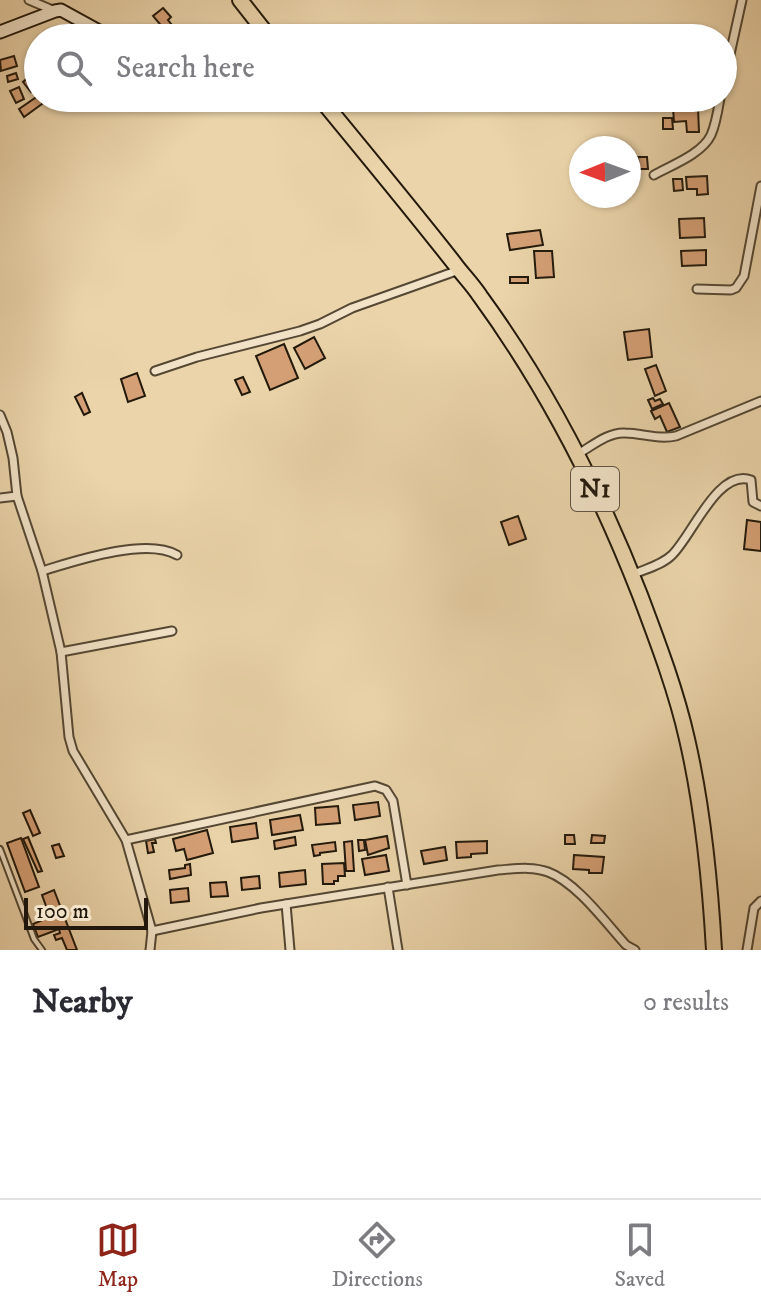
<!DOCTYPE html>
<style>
:root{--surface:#fff;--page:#f2f2f3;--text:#2b2b33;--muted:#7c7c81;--line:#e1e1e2;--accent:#8f2418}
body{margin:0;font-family:"IM FELL DW Pica",serif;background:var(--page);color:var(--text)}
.compass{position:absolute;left:569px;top:136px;width:72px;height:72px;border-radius:50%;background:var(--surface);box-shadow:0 2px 6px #0004;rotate:269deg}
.scale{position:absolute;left:24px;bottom:20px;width:124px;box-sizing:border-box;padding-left:8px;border:4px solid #22190c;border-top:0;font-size:22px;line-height:28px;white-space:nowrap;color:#22190c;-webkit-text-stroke:6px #f2e3c8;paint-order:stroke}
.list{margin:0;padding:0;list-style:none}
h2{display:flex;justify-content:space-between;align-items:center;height:104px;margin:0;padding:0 32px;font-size:34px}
h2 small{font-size:26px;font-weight:400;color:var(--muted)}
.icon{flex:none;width:44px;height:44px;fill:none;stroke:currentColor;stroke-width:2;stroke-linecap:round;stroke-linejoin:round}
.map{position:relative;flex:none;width:761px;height:950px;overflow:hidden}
.search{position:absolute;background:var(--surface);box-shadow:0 2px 6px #0004;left:24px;right:24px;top:24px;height:88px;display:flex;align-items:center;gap:20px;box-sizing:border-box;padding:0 28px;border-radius:44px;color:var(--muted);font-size:30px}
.sheet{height:248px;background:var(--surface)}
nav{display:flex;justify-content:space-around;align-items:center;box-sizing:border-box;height:112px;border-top:2px solid var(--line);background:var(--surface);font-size:22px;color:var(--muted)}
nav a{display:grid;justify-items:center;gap:4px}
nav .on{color:var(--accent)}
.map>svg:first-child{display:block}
</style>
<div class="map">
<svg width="761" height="950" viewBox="0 0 761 950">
<rect width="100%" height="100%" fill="#ebd4aa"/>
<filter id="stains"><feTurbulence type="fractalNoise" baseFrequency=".0025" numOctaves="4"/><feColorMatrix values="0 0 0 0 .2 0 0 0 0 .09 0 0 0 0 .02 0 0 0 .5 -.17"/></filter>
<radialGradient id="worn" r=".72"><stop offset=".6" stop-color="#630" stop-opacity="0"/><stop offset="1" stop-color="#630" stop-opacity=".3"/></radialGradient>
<g fill="#d5a075" stroke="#22190c" stroke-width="2">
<polygon points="163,8 171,17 168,20 176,30 169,35 153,16"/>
<polygon points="14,56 17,66 1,71 0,60"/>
<polygon points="16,73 18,79 8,82 7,76"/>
<polygon points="30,76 38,86 31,92 23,82"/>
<polygon points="19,87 24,99 16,103 10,91"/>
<polygon points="38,96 38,98 44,98 46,101 24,117 19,109"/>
<polygon points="139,98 172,98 171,108 138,104"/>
<polygon points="673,108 698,108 699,132 687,132 686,121 674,122"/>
<polygon points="663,118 672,118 673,129 663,129"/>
<polygon points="638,157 647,157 648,169 639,169"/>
<polygon points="634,160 636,172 629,173 629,161"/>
<polygon points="707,176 708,194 697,195 697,189 687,189 686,177"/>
<polygon points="673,179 682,179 683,190 674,191"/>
<polygon points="704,218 705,237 680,238 679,219"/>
<polygon points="540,230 543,245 510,250 507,234"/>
<polygon points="706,250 706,265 682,266 681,251"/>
<polygon points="534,251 552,251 554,277 536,278"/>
<rect x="510" y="277" width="18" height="6"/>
<polygon points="649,329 652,357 628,360 624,332"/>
<polygon points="314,337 325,358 305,369 294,348"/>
<polygon points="284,344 298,378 270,390 256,356"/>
<polygon points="656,365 666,391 655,396 645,369"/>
<polygon points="137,373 145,396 128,402 121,379"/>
<polygon points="243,377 250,392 242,395 235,380"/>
<polygon points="82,393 90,412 84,415 75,397"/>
<polygon points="653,398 655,401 660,399 663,404 652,409 648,400"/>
<polygon points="669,403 680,427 667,432 660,416 655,419 651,411"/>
<polygon points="518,516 526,539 509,545 501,522"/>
<polygon points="747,520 761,522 761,551 744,549"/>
<polygon points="378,802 380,816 355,820 353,805"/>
<polygon points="338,806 340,823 316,825 315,808"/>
<polygon points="30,810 40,833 33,836 23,813"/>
<polygon points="300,815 303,830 272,835 270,820"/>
<polygon points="256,823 258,838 232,842 230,827"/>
<polygon points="207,830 213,853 187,860 184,849 176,851 173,839"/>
<polygon points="565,835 574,835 575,844 565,844"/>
<polygon points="592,835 605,836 604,843 591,843"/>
<polygon points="387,836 389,848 368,855 365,840"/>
<polygon points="28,837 42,871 38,872 23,839"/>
<polygon points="295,837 296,845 275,849 274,841"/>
<polygon points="21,838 39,887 25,892 7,843"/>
<polygon points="155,839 156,843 152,843 154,852 148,853 146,841"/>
<polygon points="358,840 364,840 365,850 359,851"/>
<polygon points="352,841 354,871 346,871 344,842"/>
<polygon points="487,841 487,853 471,854 471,857 457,858 456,842"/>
<polygon points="335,842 336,851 320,853 320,855 314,856 312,845"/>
<polygon points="59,844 64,856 56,858 52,846"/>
<polygon points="445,847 447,860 424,864 421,851"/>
<polygon points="386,855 389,871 365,875 362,859"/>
<polygon points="574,855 604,857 602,873 589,873 589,870 573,869"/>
<polygon points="344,863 345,876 338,876 338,881 334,881 334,884 323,884 322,864"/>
<polygon points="190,864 191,875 170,879 169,870 185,868 185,865"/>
<polygon points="305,870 306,884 280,887 279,873"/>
<polygon points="259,876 260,888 242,890 241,878"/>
<polygon points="226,882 228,896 211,897 210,883"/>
<polygon points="188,888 189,901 171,903 170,890"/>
<polygon points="54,890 77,950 67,950 62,938 56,940 54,935 60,933 59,929 38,937 33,924 50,917 42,895"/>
</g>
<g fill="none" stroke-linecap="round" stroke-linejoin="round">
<defs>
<polyline id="lane" points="0,849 34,939 42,950"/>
<g id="street">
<polyline points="29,0 55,11"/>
<polyline points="723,86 742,0"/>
<path d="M654,175C672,165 702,154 711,135C716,124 718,110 720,98"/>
<polyline points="697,289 731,290 736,288 744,276 761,186"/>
<polyline points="155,371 197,357 300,331 320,324 352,308 459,270"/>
<path d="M0,415L7,432L13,458L17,496L42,571L61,652L69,737L73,751L126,840L152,931L261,908L498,870C514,869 532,866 548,872C576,882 606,923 626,945L635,950"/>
<path d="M578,454C592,446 608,432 625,433C642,433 658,440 676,436L761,401"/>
<polyline points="0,498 17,496"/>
<path d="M42,571C75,561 146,537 177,555"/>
<path d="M632,575C645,569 662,565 672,555C692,536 718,468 751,480L753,502L761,506"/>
<polyline points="61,652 172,631"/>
<polyline points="126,840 375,786 386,790 393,801 407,885"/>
<polyline points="388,887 398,950"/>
<polyline points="286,904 290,950"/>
<polyline points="150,950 152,931"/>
<polyline points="747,950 754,908 761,901"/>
</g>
<polyline id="secondary" points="0,32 55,11 61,10 112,38"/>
<g id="highway">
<polyline points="240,0 270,38"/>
<path d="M320,98C365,153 410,207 454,263C462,274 472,284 480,296C547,388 599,490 640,595C658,643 676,690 687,739C703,808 710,880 714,950"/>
</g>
</defs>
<use href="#lane" stroke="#544834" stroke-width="8"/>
<use href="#street" stroke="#544834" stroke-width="11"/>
<use href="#secondary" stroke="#22190c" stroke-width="15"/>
<use href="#highway" stroke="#22190c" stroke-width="18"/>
<use href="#lane" stroke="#f2e3c8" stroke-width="4"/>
<use href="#street" stroke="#f2e3c8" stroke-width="7"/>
<use href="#secondary" stroke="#f2e3c8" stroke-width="11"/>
<use href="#highway" stroke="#ebd4aa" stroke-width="14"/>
</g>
<g text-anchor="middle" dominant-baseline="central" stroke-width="7" stroke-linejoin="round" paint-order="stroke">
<rect fill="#f2e3c8" stroke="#605644" stroke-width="2" x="571" y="467" width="48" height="44" rx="6"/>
<g font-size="26" font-weight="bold" fill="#22190c">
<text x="595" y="489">N1</text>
</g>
</g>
<rect width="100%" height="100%" filter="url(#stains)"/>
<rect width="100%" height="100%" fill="url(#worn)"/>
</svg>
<svg class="compass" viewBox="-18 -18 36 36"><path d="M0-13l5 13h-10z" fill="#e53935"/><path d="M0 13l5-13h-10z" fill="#7c7c81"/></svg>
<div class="scale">100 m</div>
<div class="search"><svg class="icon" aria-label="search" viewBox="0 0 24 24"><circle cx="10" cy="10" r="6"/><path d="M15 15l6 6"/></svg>Search here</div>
</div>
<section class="sheet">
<h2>Nearby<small>0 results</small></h2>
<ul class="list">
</ul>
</section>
<nav>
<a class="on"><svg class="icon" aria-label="map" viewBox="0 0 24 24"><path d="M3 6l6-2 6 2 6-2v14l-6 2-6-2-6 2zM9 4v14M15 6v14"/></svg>Map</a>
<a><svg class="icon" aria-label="directions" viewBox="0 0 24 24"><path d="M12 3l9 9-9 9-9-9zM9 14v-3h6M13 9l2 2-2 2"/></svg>Directions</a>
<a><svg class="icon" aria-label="saved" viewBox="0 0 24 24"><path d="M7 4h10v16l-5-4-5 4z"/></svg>Saved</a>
</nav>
